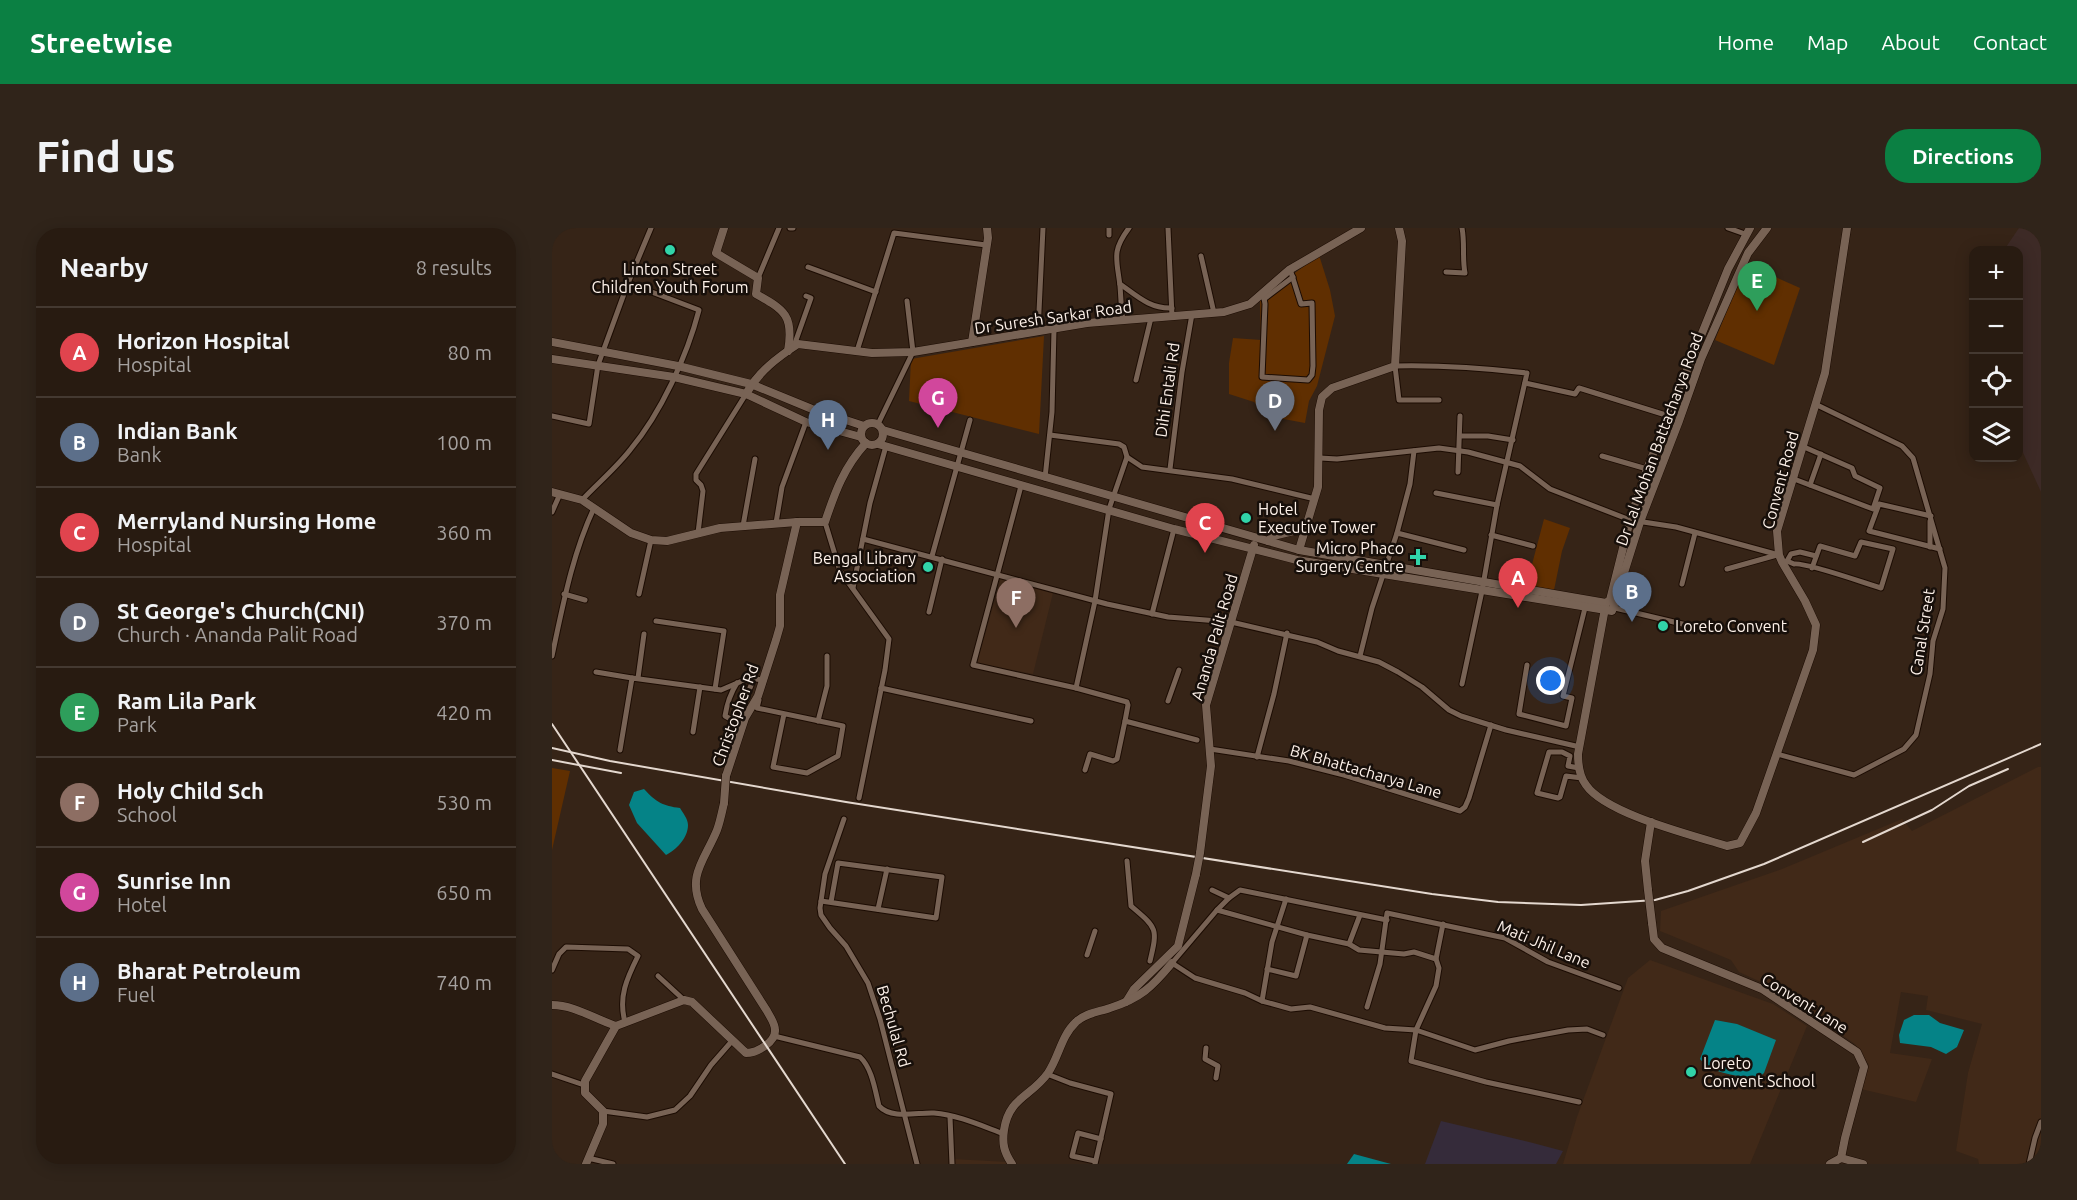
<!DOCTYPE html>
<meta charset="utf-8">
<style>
:root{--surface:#281b11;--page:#30241a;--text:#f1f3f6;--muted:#a5a19f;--line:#443931;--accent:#0b8043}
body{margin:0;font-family:Ubuntu,sans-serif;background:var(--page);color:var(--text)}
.controls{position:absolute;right:18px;top:18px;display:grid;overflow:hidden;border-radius:12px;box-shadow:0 3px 15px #0003}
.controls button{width:54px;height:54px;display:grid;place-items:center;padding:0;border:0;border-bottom:2px solid var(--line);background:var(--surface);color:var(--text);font:30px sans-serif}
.you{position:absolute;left:999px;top:453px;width:21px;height:21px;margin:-15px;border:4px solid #fff;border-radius:50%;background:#1a73e8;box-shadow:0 0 0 9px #1a73e833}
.badge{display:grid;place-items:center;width:39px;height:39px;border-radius:50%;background:var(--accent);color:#fff;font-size:20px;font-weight:700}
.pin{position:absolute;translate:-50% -50px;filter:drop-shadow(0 2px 3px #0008)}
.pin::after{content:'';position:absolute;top:32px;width:21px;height:18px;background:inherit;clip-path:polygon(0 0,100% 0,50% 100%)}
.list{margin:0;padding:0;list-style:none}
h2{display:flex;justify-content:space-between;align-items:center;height:78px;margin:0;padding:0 24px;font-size:26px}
h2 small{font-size:20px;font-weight:400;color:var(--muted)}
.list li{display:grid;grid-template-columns:39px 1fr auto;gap:18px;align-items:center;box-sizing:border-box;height:90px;padding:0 24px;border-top:2px solid var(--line)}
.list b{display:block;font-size:22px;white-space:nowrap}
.list p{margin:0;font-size:20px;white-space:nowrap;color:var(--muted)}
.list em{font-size:20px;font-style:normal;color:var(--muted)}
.icon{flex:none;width:33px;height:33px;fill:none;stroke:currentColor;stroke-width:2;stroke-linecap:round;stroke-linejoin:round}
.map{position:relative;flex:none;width:1489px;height:936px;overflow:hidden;border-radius:24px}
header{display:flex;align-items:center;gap:36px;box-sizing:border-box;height:84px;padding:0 30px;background:var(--accent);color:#fff}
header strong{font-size:28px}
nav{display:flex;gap:33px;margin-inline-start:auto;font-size:21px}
.intro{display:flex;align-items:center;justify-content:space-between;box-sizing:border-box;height:144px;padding:0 36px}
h1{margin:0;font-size:42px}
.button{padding:15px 27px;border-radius:24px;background:var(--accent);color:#fff;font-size:21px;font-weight:700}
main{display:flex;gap:36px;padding:0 36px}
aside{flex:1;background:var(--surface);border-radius:24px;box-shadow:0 3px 15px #0003}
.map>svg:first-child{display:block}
</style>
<header>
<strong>Streetwise</strong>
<nav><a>Home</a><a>Map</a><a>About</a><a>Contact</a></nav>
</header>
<div class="intro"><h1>Find us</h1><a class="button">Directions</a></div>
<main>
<aside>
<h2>Nearby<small>8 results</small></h2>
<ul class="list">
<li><span class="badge" style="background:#e0444e">A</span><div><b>Horizon Hospital</b><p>Hospital</p></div><em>80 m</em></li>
<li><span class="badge" style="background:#5c6f8a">B</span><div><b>Indian Bank</b><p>Bank</p></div><em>100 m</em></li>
<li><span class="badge" style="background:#e0444e">C</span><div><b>Merryland Nursing Home</b><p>Hospital</p></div><em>360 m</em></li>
<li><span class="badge" style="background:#6b7280">D</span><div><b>St George's Church(CNI)</b><p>Church · Ananda Palit Road</p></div><em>370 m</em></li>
<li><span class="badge" style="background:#2e9e5b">E</span><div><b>Ram Lila Park</b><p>Park</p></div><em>420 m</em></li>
<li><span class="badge" style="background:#8d6e63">F</span><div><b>Holy Child Sch</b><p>School</p></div><em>530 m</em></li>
<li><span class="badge" style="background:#d1479c">G</span><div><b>Sunrise Inn</b><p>Hotel</p></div><em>650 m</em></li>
<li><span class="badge" style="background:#5c6f8a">H</span><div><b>Bharat Petroleum</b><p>Fuel</p></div><em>740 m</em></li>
</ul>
</aside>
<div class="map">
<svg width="1489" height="936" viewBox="0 0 1489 936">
<rect width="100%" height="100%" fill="#362417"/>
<polygon fill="#352b3a" points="889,893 981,915 1011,923 1004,936 873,936"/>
<g fill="#412918">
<polygon points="449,350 501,365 481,446 425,435"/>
<polygon points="1486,539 1489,539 1489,936 1427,936 1426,931 1404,923 1416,845 1430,796 1374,782 1376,768 1349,764 1338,825 1380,831 1364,874 1309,861 1317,837 1303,816 1220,759 1187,744 1179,732 1108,703 1109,683 1230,641 1350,591 1360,603"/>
<polygon points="1098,732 1221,776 1255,798 1198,936 1011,936 1025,889 1076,750"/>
<polygon points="401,931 456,934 457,936 401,936"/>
</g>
<polygon fill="#3d2a26" points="1467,0 1489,0 1489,264 1467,216 1466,22 1452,22"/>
<g fill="#602f01">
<polygon points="767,27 778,62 783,88 765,158 757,173 753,195 716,188 702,174 677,166 677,135 681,110 709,112 708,71"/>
<polygon points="1194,36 1248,60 1222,137 1163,112"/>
<polygon points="492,108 487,206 357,173 359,131"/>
<polygon points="992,291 1018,300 1010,323 1002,362 974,359"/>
<polygon points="0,540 18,543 0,622"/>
</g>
<g fill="#058387">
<path d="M92,561C104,574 111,578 128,580C131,585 136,591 136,597C136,610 124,622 114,627L85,595L77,577L82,564Z"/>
<polygon points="1362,787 1377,787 1388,795 1412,802 1405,819 1394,826 1379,819 1348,815 1347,807 1352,792"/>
<path d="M1163,792L1185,796L1224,812L1212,845L1205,851C1187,848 1160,846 1148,831Z"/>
<polygon points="802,926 839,936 795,936"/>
</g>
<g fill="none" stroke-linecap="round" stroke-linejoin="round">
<defs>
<g id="street">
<polyline points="238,0 241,0"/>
<polyline points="557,0 557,7"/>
<polyline points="616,0 620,88"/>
<polyline points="1176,0 1193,6"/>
<polyline points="649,28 662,85"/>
<polyline points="256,39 324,64"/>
<path d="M894,44L913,45C910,30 913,15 910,0"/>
<polyline points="206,50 227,0"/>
<path d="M568,56C585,68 598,81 620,80"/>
<polyline points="711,64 713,76 710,149 756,152 760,147 761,138 760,75 749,76 738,41"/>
<polyline points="712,71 741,49"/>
<path d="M571,92C569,81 569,70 568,58C565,31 559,24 577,0"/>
<polyline points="486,104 491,0"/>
<polyline points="247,116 243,115 259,70 254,68"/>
<polyline points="305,123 342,5 434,17"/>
<polyline points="584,152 599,90"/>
<polyline points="973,155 1023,166 1027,160 1117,188"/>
<path d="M887,172H847L843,138C887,137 931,140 975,145L945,277L930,363L910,456"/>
<polyline points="0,188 37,196 46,137 76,55 99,0"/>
<polyline points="326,196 361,124 355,73"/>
<polyline points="498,207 567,216 572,219 575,229"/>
<polyline points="909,208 936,208 961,212"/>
<polyline points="1050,228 1095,241"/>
<polyline points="768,230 785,231 887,220 916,224 968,238 998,261 1078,292 1124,299 1227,327"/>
<polyline points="618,241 630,144 640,86"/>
<polyline points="906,244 908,188"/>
<polyline points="493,250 500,184 502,101"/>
<polyline points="1242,251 1321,281 1328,260 1303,248 1300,240 1252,219"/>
<polyline points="1258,257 1269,226"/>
<polyline points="469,258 421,437 524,460 543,373 557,281 575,229 590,239 680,251 763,271"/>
<polyline points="884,265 945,277"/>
<path d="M30,272C46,255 64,240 78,222C109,185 135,128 147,82L76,55"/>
<polyline points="0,284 8,266"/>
<polyline points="1379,288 1327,276 1317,303 1388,321"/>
<polyline points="1378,293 1378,319"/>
<polyline points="273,294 288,343 337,411 333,442 307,570"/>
<polyline points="224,295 230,259 254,194"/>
<polyline points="191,298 203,231"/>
<polyline points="146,305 151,263 149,257 144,252 144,246 194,166"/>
<polyline points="845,305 912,322"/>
<polyline points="939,307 981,318"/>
<polyline points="311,311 555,376 616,389 679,394 765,414 786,423 827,434 846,444 870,459 897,482 909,488 954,502 1028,519"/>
<polyline points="380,328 418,192"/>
<path d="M1235,333L1242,336C1254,334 1312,355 1329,360L1341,321L1309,314L1303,328L1268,318L1260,340"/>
<polyline points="1235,333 1239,326 1248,324 1264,328"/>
<polyline points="1175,341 1225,327"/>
<polyline points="1130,356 1143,305"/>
<polyline points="301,360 318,275 334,218"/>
<polyline points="12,366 33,372"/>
<polyline points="87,366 99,312"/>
<polyline points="1063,380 1147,400"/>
<polyline points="377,384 390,331"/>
<polyline points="600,386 622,301"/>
<polyline points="104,393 172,403 163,461"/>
<path d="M0,428C11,377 20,327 42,280"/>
<polyline points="808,428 820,380 845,305 858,256 862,223"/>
<polyline points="975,437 967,486 1014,498 1020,470 1011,468 1033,380"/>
<polyline points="44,444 80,450"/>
<polyline points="86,450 92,406"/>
<path d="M185,455C178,466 175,475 173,488L184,494L202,450"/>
<polyline points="329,460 479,493"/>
<polyline points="524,460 575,474 576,477 573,493 645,512"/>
<polyline points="207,472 205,480 291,498 286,528 255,545 221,539 232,486"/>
<polyline points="616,473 627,442"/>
<polyline points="266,493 275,458 275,428"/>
<polyline points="141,504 148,459"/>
<polyline points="658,521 737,533 792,547 908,583 913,579 917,570 939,497"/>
<polyline points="68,522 80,450 169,462 197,450 211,452 211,455"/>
<polyline points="1225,526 1302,547 1352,521 1364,507 1378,446 1381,413 1391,381 1393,340 1361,230 1350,218 1263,176"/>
<polyline points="705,529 722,466 735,405"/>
<polyline points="1027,540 1016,538 1018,528 1010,524 997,524 985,565 1006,570 1008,569 1014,548 1030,550"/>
<polyline points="533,542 538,526 561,533 565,531 573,493"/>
<polyline points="292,591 273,646 268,680 269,687 278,700 294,718 316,755 328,791 365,936"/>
<path d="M575,633L579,678C605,700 606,700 598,733"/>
<polyline points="660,662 677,670 688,662 835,692"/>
<polyline points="677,670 665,682 620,735 643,750 693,765 710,773 739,781 758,779 833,800 864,802 923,822 957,813 1016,802 1035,801 1051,807"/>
<polyline points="269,673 384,690 390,649 286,635 279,674"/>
<polyline points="326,681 335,641"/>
<polyline points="665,682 755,707 797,716 807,722 852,726 862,724 884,731"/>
<polyline points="891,696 884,731 887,740 884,758 864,802 859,833 934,854 1027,874"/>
<polyline points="797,716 808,687"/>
<polyline points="535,727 543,703"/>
<polyline points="715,741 744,748 755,707"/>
<path d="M0,742L7,726L14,719L76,721L86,728C75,750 66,769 73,794"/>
<polyline points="106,748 132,772"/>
<polyline points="710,773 720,714 734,671"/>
<polyline points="815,779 828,736 835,685 953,710 996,734 1067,760"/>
<path d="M222,808L308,829C320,840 323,862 327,878C340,892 366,884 382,885C406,887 430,898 452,906"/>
<polyline points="654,820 653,831 666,838 664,850"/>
<polyline points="0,846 32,857"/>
<polyline points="495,846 518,855 559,866 543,936"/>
<polyline points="51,883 95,889 123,882 138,868 159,837 180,813"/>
<polyline points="398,889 400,936"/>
<polyline points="36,930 61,936"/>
<polyline points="543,933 520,928 526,905 549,911"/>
<polyline points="1477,936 1483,910 1489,894"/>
</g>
<g id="secondary">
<path d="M172,0L164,25L206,50L204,66C233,82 242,88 236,123"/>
<path d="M1198,0L1176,41L1095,241L1078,292L1058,372L1054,375L1026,526C1026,536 1027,548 1034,557C1054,586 1140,607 1175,618L1188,615L1204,585L1261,422L1264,397L1253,373L1230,334L1227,327L1225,303L1273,145L1295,0"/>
<polyline points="0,114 126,138 199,156 260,181 312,198"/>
<polyline points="420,114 436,10 435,0"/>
<polyline points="0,131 122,149 194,166 254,194 309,209"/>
<path d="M194,166C206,144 226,129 246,116L320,125L361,124L535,95L672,84L698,76L737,42L809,0"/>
<circle cx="320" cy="206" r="11"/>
<polyline points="331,202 747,322 1054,375"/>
<polyline points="326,216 622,301 745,332 1060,383 1088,294 1127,193 1149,131 1196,25 1215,0"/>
<path d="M0,264L30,272L79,305L99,312L115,313L168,300L245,294H273C283,264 292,239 314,215"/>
<polyline points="716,313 721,308 754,300"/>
<polyline points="747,322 766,259 767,182 770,169 780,160 843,138 850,13 847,0"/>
<polyline points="174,548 193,490 206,468 224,412 228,398 228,367 245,294"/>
<polyline points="648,625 659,538 654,477 702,317"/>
<polyline points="1096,662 1093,633 1099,594"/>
<polyline points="1100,695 1102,711 1110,720 1210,761 1305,824 1312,839 1293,910 1289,930"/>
<polyline points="574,774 582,761 626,718 644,646"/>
<path d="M0,777C22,777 43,791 64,798"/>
<polyline points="1289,930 1311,936"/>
<path d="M34,936L51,896V883L33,865V853L64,798L132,772L140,774L194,825C205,825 224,814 223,802C223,795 218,789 215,783L150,681C134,647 153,632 165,602C168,594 170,584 172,575"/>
<path d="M460,936C452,924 450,916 452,902C457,869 479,869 496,845C507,829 509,808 524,794C533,785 547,784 558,780C589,770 600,759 620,735"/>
<polyline points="1278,936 1289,930"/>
</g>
</defs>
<use href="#street" stroke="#1c0c03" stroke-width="7"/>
<use href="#secondary" stroke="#1c0c03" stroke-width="9"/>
<use href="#street" stroke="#786355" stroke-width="5"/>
<use href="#secondary" stroke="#786355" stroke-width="8"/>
<g stroke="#e4d8cf" stroke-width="2">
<polyline points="0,496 293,936"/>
<polyline points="0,520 58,533 294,574 880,666 946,674 1029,677 1103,672 1136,663 1212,636 1489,516"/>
<polyline points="0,532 69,545"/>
<polyline points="1311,614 1380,582 1417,558 1456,541"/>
</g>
<defs>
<g id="secondary-bridge">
<polyline points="172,575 174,548"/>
<polyline points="644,646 648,625"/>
<polyline points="1096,662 1100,695"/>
</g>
</defs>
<use href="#secondary-bridge" stroke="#1c0c03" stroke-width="9" stroke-linecap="butt"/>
<use href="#secondary-bridge" stroke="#786355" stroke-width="8"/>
</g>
<g fill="#31d4a9" stroke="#170f0a" stroke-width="2">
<circle cx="118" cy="22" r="6"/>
<circle cx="694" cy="290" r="6"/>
<path d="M863 320h6v6h6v6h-6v6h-6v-6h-6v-6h6z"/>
<circle cx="376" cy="339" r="6"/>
<circle cx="1111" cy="398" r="6"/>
<circle cx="1139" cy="844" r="6"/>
</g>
<g text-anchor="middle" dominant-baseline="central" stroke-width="5" stroke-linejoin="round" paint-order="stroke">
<g font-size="16" fill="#fdf1e9" stroke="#170f0a" text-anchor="start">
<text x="118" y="41" text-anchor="middle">Linton Street<tspan x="118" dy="18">Children Youth Forum</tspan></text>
<text x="706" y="281">Hotel<tspan x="706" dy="18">Executive Tower</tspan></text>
<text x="852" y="320" text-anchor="end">Micro Phaco<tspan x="852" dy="18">Surgery Centre</tspan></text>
<text x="364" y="330" text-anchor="end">Bengal Library<tspan x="364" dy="18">Association</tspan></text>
<text x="1123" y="398">Loreto Convent</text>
<text x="1151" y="835">Loreto<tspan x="1151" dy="18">Convent School</tspan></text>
</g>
<g font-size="16" fill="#fdf1e9" stroke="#170f0a">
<text transform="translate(501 89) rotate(-8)">Dr Suresh Sarkar Road</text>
<text transform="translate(615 162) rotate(-82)">Dihi Entali Rd</text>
<text transform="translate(1107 211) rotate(-70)">Dr Lal Mohan Battacharya Road</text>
<text transform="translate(1228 252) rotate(-75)">Convent Road</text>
<text transform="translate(1370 404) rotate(-81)">Canal Street</text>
<text transform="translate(662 409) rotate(-74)">Ananda Palit Road</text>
<text transform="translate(183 487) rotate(-70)">Christopher Rd</text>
<text transform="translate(814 543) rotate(16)">BK Bhattacharya Lane</text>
<text transform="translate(992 716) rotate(23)">Mati Jhil Lane</text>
<text transform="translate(1253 775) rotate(32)">Convent Lane</text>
<text transform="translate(342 798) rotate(74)">Bechulal Rd</text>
</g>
</g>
</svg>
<div class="controls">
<button>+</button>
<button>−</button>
<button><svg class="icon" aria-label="locate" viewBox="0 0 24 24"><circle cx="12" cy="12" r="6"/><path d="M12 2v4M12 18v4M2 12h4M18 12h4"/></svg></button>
<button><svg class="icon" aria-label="layers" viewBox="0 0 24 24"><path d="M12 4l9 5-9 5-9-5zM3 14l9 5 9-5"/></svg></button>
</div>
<div class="you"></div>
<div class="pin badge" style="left:966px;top:380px;background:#e0444e">A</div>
<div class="pin badge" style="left:1080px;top:394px;background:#5c6f8a">B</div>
<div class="pin badge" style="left:653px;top:325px;background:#e0444e">C</div>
<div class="pin badge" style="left:723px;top:203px;background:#6b7280">D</div>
<div class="pin badge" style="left:1205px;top:83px;background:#2e9e5b">E</div>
<div class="pin badge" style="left:464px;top:400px;background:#8d6e63">F</div>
<div class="pin badge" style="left:386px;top:200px;background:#d1479c">G</div>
<div class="pin badge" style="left:276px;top:222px;background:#5c6f8a">H</div>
</div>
</main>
